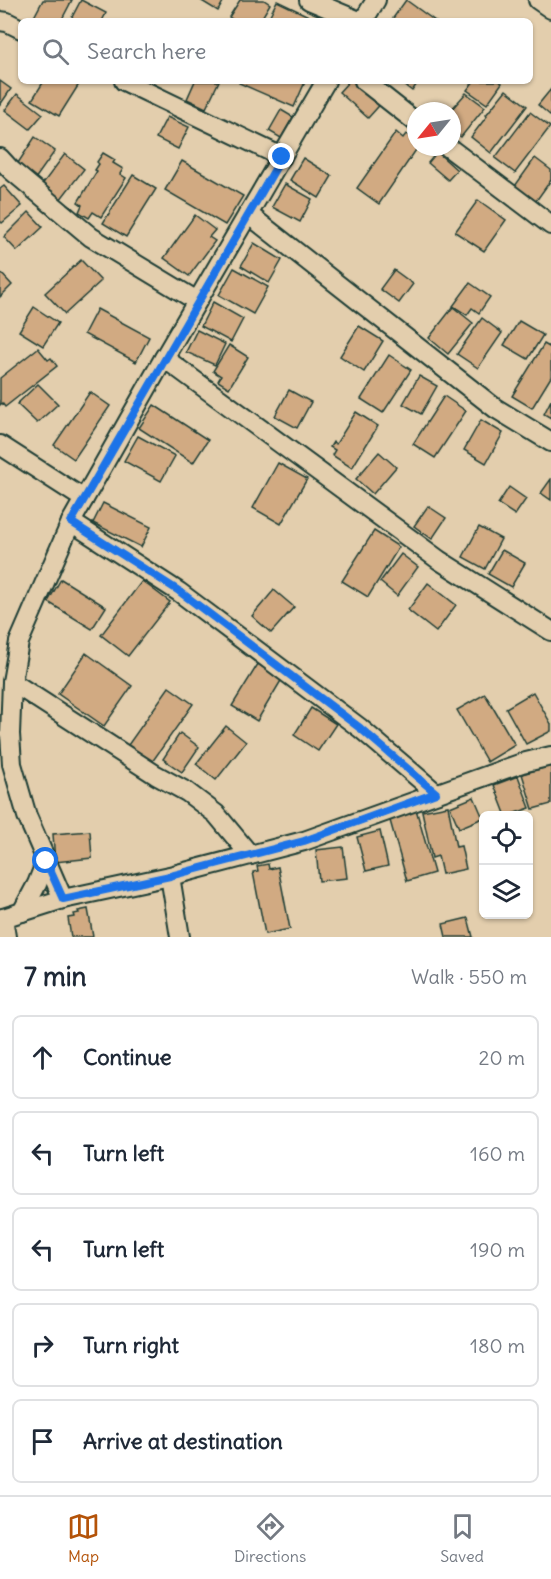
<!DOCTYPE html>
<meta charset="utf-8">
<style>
:root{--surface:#fff;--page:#f2f2f3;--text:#1f2937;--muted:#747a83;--line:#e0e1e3;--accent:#b45309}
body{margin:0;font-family:Delius,sans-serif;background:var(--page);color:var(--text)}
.controls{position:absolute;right:18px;bottom:18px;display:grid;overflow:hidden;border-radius:9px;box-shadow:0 2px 4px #0004}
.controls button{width:54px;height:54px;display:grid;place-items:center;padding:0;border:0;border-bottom:2px solid var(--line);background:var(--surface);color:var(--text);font:30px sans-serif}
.compass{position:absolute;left:407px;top:102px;width:54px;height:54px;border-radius:50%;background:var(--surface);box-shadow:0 2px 4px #0004;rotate:240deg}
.stop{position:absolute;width:18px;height:18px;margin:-14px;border:4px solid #1a73e8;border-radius:50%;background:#fff}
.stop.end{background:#1a73e8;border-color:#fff;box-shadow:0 2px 6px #0008}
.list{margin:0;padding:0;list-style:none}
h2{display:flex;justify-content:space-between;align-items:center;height:78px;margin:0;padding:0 24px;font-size:26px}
h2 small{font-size:20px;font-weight:400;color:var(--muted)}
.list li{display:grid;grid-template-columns:39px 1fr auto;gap:18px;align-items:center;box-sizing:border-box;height:84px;margin:0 12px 12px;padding:0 12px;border:2px solid var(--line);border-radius:9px}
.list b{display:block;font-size:22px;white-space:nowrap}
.list em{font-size:20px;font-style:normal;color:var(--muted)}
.icon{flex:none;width:33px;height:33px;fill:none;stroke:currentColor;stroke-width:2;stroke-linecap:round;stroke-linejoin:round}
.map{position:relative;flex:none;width:551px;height:937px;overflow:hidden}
.search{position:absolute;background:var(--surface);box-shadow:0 2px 4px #0004;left:18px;right:18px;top:18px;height:66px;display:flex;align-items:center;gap:15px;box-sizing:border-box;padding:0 21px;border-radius:9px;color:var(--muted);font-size:22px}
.sheet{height:558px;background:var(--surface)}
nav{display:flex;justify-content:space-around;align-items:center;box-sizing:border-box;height:84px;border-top:2px solid var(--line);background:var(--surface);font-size:16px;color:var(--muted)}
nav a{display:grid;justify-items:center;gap:3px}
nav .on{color:var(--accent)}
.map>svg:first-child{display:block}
</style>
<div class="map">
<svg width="551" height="937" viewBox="0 0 551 937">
<rect width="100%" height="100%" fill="#e3cead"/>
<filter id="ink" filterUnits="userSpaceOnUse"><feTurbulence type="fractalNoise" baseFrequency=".0167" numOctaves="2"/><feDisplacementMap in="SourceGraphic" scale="12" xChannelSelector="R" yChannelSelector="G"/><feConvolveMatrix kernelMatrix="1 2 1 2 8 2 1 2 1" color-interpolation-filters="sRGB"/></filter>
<g filter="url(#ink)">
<g fill="#d1aa82" stroke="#1f3d34" stroke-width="1.5">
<polygon points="43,0 72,0 61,21 41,21 34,17"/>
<polygon points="81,0 106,13 102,21 70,21"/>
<polygon points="200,0 224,0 218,11"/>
<polygon points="240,0 264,0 270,4 260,21 235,21 229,17"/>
<polygon points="406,0 435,21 391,21"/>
<polygon points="277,1 319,21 267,21"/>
<polygon points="0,81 11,89 0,105"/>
<polygon points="44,81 81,81 59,116 32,100"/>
<polygon points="195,81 219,81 206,108 187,99"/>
<polygon points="240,81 304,81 305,82 294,107 239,83"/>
<polygon points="349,81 367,81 386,98 368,118 339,92"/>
<polygon points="399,81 419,81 412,91"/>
<polygon points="474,81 499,81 502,83 487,104 467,90"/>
<polygon points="551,89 551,116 538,105"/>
<polygon points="506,90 527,106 491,153 471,137 487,116 486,115"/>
<polygon points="466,93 485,107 461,137 452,130 452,111 450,111"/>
<polygon points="17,94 43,114 30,129 5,110"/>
<polygon points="281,110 293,117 281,138 269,131"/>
<polygon points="530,112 550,127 515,173 495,158"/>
<polygon points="167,117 189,127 178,149 156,138"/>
<polygon points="396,132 403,138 406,134 416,141 416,147 418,147 379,204 357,188"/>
<polygon points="35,137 55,151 35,179 16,166"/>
<polygon points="437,152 457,170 448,180 428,163"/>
<polygon points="103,153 115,160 113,163 123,169 120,174 126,178 101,217 93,212 89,218 79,212 82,205 78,202 97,171 95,170 99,164 97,162"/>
<polygon points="65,154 84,169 60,200 41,186"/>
<polygon points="303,158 332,176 319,198 290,180"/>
<polygon points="535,158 551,170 551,180 536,201 515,186"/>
<polygon points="182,161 243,196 225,225 165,190"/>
<polygon points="133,175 156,189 126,237 103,223"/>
<polygon points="285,184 312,199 300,222 272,207"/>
<polygon points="4,186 22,206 2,223 0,221 0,189"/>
<polygon points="478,200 506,220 484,251 455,232"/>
<polygon points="29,212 43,227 17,251 4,237"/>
<polygon points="195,215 215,230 209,237 215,241 189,276 164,258"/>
<polygon points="254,243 282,260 269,283 241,266"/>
<polygon points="81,260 101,281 65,314 45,293"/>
<polygon points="234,268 268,287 253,314 219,295"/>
<polygon points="394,270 413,284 399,303 380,289"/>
<polygon points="0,272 12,285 0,297"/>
<polygon points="470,283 490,297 479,313 472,308 467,315 453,306"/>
<polygon points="213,302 243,319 231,342 201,326"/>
<polygon points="34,307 58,323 43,346 19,331"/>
<polygon points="453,307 473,323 448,354 429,338"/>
<polygon points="97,309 149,337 136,362 84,334"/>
<polygon points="482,318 502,333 478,368 457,354"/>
<polygon points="519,321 543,335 528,359 504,345"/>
<polygon points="359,326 383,341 364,372 340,356"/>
<polygon points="197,330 225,344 215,365 186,352"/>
<polygon points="544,344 551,348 551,377 532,408 512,396"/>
<polygon points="229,345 248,357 229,388 218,381 221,376 213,371"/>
<polygon points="38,348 48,360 51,358 57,366 5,407 2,403 0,405 0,378"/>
<polygon points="389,355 411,370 383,413 361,399"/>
<polygon points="419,376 437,386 421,414 403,404"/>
<polygon points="38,384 58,404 37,423 17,404"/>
<polygon points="289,390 311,402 297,428 275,416"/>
<polygon points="90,392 110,406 74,459 54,445"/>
<polygon points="444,396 466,411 435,458 413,444"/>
<polygon points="551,400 551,418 544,414"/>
<polygon points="154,405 208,440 193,463 139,428"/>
<polygon points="356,412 378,426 352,468 332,455 335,450 330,447 333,442 336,444"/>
<polygon points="481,420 503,433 486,463 464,450"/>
<polygon points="138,436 175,456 161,481 124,461"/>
<polygon points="379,452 396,467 373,494 356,479"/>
<polygon points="278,463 307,479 281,524 253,508"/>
<polygon points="551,479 551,500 541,493"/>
<polygon points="509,487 526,499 515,515 498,504"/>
<polygon points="103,503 151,527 141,547 93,523"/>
<polygon points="428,506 446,518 432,539 414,526"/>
<polygon points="479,527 501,539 485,569 463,557"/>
<polygon points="374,531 399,547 368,597 342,581"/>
<polygon points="502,550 525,563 511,587 488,574"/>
<polygon points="401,554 418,567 397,596 380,582"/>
<polygon points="61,579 106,607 92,629 48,602"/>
<polygon points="142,581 170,602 128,656 101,635"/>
<polygon points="428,583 456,605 436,632 408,610"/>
<polygon points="274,590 294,607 271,633 252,616"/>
<polygon points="86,653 132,686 104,726 58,694"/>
<polygon points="258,664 282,679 257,721 232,706"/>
<polygon points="169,687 193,704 152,762 128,745"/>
<polygon points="533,692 551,724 551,731 526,744 506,708"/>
<polygon points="485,694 515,745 487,762 457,710"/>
<polygon points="311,708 336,724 318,751 294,735"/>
<polygon points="226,726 246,742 216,780 196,764"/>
<polygon points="180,733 199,747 182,772 163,759"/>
<polygon points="551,766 551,804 533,809 522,774"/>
<polygon points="518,776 530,808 506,816 494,785"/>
<polygon points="474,797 483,818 459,828 450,807"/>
<polygon points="448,806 456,847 461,846 466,869 442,874 438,856 432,858 422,811"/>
<polygon points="416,809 434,873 407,881 389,817"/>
<polygon points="90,831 92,858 55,862 53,834"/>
<polygon points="380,831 388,866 366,871 357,837"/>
<polygon points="343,847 347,878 319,881 316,850"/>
<polygon points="268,864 269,869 278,867 290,929 265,934 253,872 258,871 257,866"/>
<polygon points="88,909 93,937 71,937 68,918 75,917 74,914 79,913 78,911"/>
<polygon points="468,918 473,937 446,937 443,924"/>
</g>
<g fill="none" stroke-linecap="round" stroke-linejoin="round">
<defs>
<g id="street">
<polyline points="309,0 359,21"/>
<polyline points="538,0 551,9"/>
<polyline points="0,21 7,22 21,29"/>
<polyline points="363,21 376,0"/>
<polyline points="124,81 282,157"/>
<polyline points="364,81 416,122"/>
<polyline points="448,147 551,225"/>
<polyline points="0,158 11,170 91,237 197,301"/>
<polyline points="248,214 495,408 551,442"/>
<polyline points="164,358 439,560 551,631"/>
<polyline points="0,445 84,499"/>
<polyline points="71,522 179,592 360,728 436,793"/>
<polyline points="12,682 156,775 187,792 216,814 250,855"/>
<polyline points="170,876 180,937"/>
<polyline points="63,899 27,816 12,764 10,734 12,682 19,642 71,522 164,358 326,81"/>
<polyline points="22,912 37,884 46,861"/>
<polyline points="3,918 6,937"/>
<polyline points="0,919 63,899 170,876 304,841 522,763 551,756"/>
</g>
</defs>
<use href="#street" stroke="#1f3d34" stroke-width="22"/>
<use href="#street" stroke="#e3cead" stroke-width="18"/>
</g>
</g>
<g fill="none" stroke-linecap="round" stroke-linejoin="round" filter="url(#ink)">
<polyline stroke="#1a73e8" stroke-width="8" points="46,861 63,899 170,876 304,841 436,793 360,728 179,591 71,522 282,157"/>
</g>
</svg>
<div class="controls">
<button><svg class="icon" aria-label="locate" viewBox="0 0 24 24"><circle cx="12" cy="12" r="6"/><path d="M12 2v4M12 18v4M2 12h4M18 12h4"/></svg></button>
<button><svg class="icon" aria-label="layers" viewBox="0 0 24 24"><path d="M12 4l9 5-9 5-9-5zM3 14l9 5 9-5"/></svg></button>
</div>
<svg class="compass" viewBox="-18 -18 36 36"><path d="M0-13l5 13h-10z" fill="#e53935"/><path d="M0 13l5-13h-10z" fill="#747a83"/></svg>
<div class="stop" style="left:46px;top:861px"></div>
<div class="stop end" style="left:282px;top:157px"></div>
<div class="search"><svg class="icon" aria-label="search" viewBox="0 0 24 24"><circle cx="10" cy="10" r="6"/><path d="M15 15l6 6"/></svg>Search here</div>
</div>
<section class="sheet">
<h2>7 min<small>Walk · 550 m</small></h2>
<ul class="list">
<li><svg class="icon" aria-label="ahead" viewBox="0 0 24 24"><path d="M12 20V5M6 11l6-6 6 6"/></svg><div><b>Continue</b></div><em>20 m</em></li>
<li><svg class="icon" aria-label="left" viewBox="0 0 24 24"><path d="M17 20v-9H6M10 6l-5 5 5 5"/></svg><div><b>Turn left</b></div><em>160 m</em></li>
<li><svg class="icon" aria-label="left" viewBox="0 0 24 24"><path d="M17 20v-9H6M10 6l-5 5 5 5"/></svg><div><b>Turn left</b></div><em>190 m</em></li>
<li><svg class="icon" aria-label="right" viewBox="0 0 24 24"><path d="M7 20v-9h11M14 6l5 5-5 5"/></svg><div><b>Turn right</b></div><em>180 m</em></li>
<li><svg class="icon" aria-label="arrive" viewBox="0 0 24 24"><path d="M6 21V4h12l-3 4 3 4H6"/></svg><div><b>Arrive at destination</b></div></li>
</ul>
</section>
<nav>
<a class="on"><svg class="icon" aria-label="map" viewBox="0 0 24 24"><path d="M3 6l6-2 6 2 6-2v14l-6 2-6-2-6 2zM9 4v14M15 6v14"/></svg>Map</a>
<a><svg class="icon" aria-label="directions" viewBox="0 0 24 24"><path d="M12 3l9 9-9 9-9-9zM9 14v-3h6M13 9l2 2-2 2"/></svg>Directions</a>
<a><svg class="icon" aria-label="saved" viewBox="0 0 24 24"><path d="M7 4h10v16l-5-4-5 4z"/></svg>Saved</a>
</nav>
